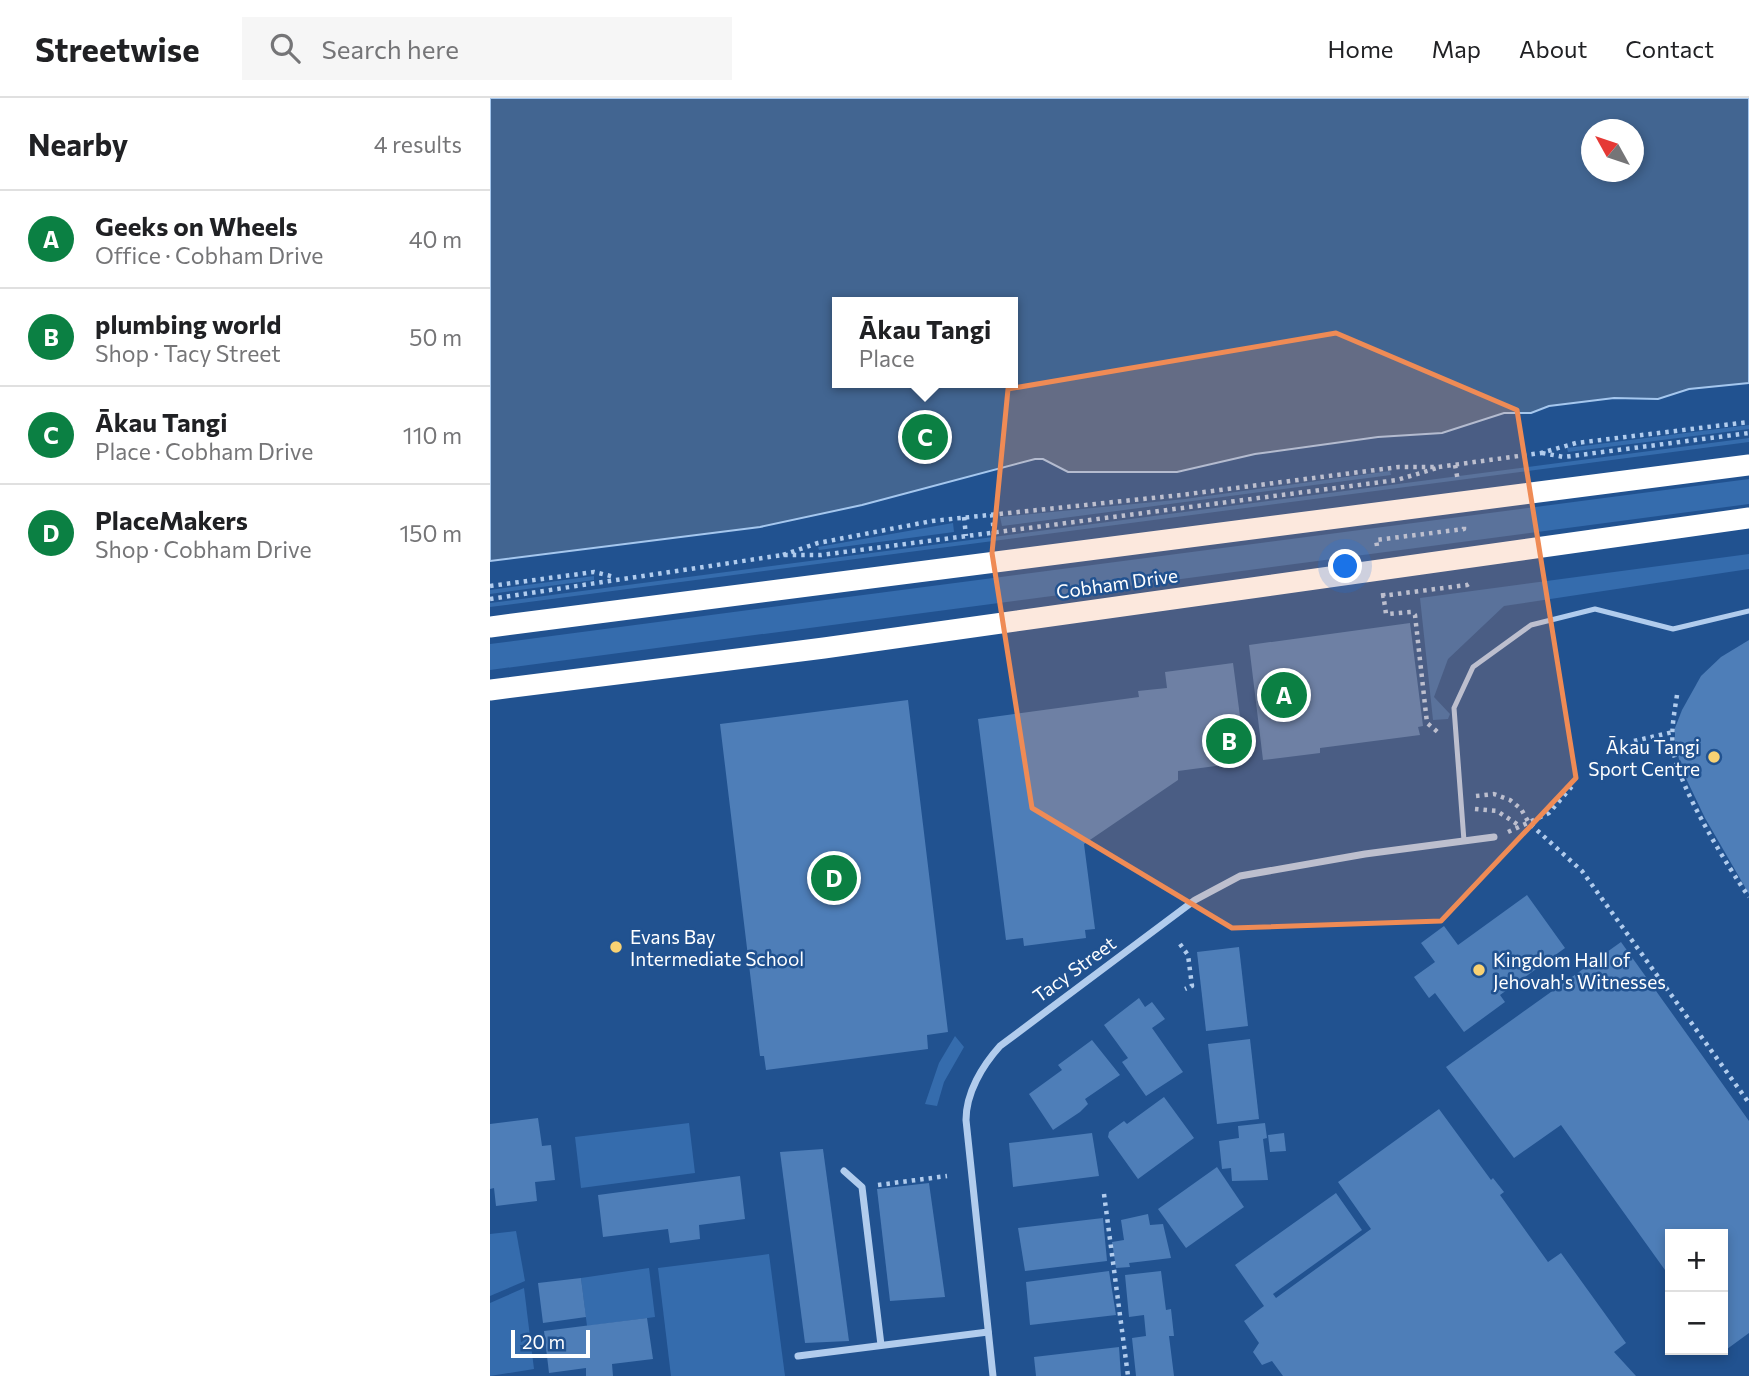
<!DOCTYPE html>
<meta charset="utf-8">
<style>
:root{--surface:#fff;--page:#f6f6f6;--text:#202124;--muted:#757577;--line:#e0e0e0;--accent:#0b8043}
body{margin:0;font-family:Commissioner,sans-serif;background:var(--page);color:var(--text)}
.controls{position:absolute;right:21px;bottom:21px;display:grid;overflow:hidden;border-radius:0px;box-shadow:0 4px 10px #0003}
.controls button{width:63px;height:63px;display:grid;place-items:center;padding:0;border:0;border-bottom:2px solid var(--line);background:var(--surface);color:var(--text);font:35px sans-serif}
.compass{position:absolute;left:1091px;top:21px;width:63px;height:63px;border-radius:50%;background:var(--surface);box-shadow:0 4px 10px #0003;rotate:310deg}
.scale{position:absolute;left:21px;bottom:18px;width:79px;box-sizing:border-box;padding-left:7px;border:4px solid #fff;border-top:0;font-size:19px;line-height:24px;white-space:nowrap;color:#fff;-webkit-text-stroke:5px #215290;paint-order:stroke}
.you{position:absolute;left:856px;top:469px;width:24px;height:24px;margin:-18px;border:5px solid #fff;border-radius:50%;background:#1a73e8;box-shadow:0 0 0 10px #1a73e833}
.badge{display:grid;place-items:center;width:46px;height:46px;border-radius:50%;background:var(--accent);color:#fff;font-size:23px;font-weight:700}
.pin{position:absolute;translate:-50% -50%;border:4px solid #fff;box-shadow:0 2px 7px #0006}
.popup{position:absolute;left:342px;top:199px;width:186px;height:91px;box-sizing:border-box;display:grid;place-content:center;border-radius:0px;background:var(--surface);filter:drop-shadow(0 2px 5px #0005);font-size:23px;white-space:nowrap;color:var(--muted)}
.popup b{font-size:26px;color:var(--text)}
.popup::after{content:'';position:absolute;left:50%;top:100%;margin-left:-14px;border:14px solid transparent;border-top-color:var(--surface)}
.list{margin:0;padding:0;list-style:none}
h2{display:flex;justify-content:space-between;align-items:center;height:91px;margin:0;padding:0 28px;font-size:30px}
h2 small{font-size:23px;font-weight:400;color:var(--muted)}
.list li{display:grid;grid-template-columns:46px 1fr auto;gap:21px;align-items:center;box-sizing:border-box;height:98px;padding:0 28px;border-top:2px solid var(--line)}
.list b{display:block;font-size:26px;white-space:nowrap}
.list p{margin:0;font-size:23px;white-space:nowrap;color:var(--muted)}
.list em{font-size:23px;font-style:normal;color:var(--muted)}
.icon{flex:none;width:38px;height:38px;fill:none;stroke:currentColor;stroke-width:2;stroke-linecap:round;stroke-linejoin:round}
.map{position:relative;flex:none;width:1259px;height:1278px;overflow:hidden}
header{display:flex;align-items:center;gap:42px;box-sizing:border-box;height:98px;padding:0 35px;background:var(--surface);border-bottom:2px solid var(--line)}
header strong{font-size:33px}
nav{display:flex;gap:38px;margin-inline-start:auto;font-size:24px}
.search{width:490px;height:63px;background:var(--page);display:flex;align-items:center;gap:18px;box-sizing:border-box;padding:0 24px;border-radius:0px;color:var(--muted);font-size:26px}
main{display:flex}
aside{flex:1;background:var(--surface)}
.map>svg:first-child{display:block}
</style>
<header>
<strong>Streetwise</strong>
<div class="search"><svg class="icon" aria-label="search" viewBox="0 0 24 24"><circle cx="10" cy="10" r="6"/><path d="M15 15l6 6"/></svg>Search here</div>
<nav><a>Home</a><a>Map</a><a>About</a><a>Contact</a></nav>
</header>
<main>
<aside>
<h2>Nearby<small>4 results</small></h2>
<ul class="list">
<li><span class="badge">A</span><div><b>Geeks on Wheels</b><p>Office · Cobham Drive</p></div><em>40 m</em></li>
<li><span class="badge">B</span><div><b>plumbing world</b><p>Shop · Tacy Street</p></div><em>50 m</em></li>
<li><span class="badge">C</span><div><b>Ākau Tangi</b><p>Place · Cobham Drive</p></div><em>110 m</em></li>
<li><span class="badge">D</span><div><b>PlaceMakers</b><p>Shop · Cobham Drive</p></div><em>150 m</em></li>
</ul>
</aside>
<div class="map">
<svg width="1259" height="1278" viewBox="0 0 1259 1278">
<rect width="100%" height="100%" fill="#215290"/>
<g fill="#356cad">
<polygon points="1259,327 1259,331 1078,354 1077,350"/>
<polygon points="1259,340 1259,344 0,509 0,505"/>
<polygon points="900,373 901,377 512,428 510,419 695,401"/>
<polygon points="1259,381 1259,406 0,572 0,546"/>
<polygon points="463,425 464,434 329,452 328,449"/>
<polygon points="1259,456 1259,471 1014,508 958,561 944,599 960,616 958,621 943,622 930,500"/>
<polygon points="104,478 104,482 0,496 0,492"/>
<polygon points="465,938 474,949 454,984 447,1008 435,1006 449,965"/>
<polygon points="199,1025 205,1075 91,1090 85,1039"/>
<polygon points="26,1133 35,1183 0,1198 0,1136"/>
<polygon points="279,1156 295,1278 181,1278 168,1170"/>
<polygon points="159,1170 165,1219 97,1228 91,1180"/>
<polygon points="34,1190 44,1271 0,1278 0,1205"/>
</g>
<path fill="#426591" stroke="#a5c7ee" stroke-width="2" fill-rule="evenodd" d="M0,0H1259V285L1199,291L1168,301L1124,300L1059,308L1041,315H1014L952,335L888,339L765,356L687,374H578L553,361H545L372,407L270,429L0,463ZM1102,32H1144V74H1102ZM348,204H522V285H348Z"/>
<g fill="#4e7eb8">
<polygon points="920,525 933,628 928,629 930,637 830,650 830,655 773,662 759,547"/>
<polygon points="1259,542 1259,796 1215,720 1192,672 1185,646 1185,630 1192,612 1211,578 1231,559"/>
<polygon points="743,565 756,664 688,673 688,682 594,746 605,831 595,832 596,840 534,848 533,840 516,842 488,621 649,599 648,593 677,590 675,574"/>
<polygon points="418,602 458,934 437,937 438,951 276,972 274,958 270,958 230,626"/>
<polygon points="1037,797 1075,850 1010,897 1015,904 974,934 945,895 939,900 924,879 945,864 931,845 954,828 968,847"/>
<polygon points="1131,844 1259,1023 1259,1235 1233,1254 1233,1136 1180,1136 1180,1179 1071,1027 1024,1060 956,969"/>
<polygon points="749,849 758,928 716,933 707,854"/>
<polygon points="649,900 655,909 662,904 675,921 662,930 693,974 656,998 632,964 638,960 614,927"/>
<polygon points="760,941 769,1021 727,1026 718,946"/>
<polygon points="602,942 630,977 595,1001 598,1006 590,1014 563,1032 539,996 572,972 568,967"/>
<polygon points="674,999 704,1040 648,1081 618,1039 619,1034 634,1023 637,1026"/>
<polygon points="949,1011 1001,1082 1003,1080 1014,1094 1010,1097 1058,1164 1071,1155 1136,1245 1124,1254 1146,1278 793,1278 782,1263 772,1267 763,1254 769,1245 754,1223 774,1208 745,1167 846,1095 872,1132 783,1196 786,1200 881,1131 848,1084"/>
<polygon points="48,1020 52,1048 61,1047 65,1082 45,1084 47,1103 6,1108 4,1090 0,1091 0,1026"/>
<polygon points="775,1025 777,1040 773,1041 778,1082 742,1083 741,1070 732,1071 729,1043 749,1040 748,1028"/>
<polygon points="602,1035 609,1078 523,1089 519,1045"/>
<polygon points="794,1035 796,1053 780,1054 778,1037"/>
<polygon points="333,1051 359,1243 315,1245 290,1054"/>
<polygon points="727,1069 754,1109 696,1150 668,1111"/>
<polygon points="250,1078 255,1121 209,1127 210,1141 180,1145 178,1131 113,1139 108,1097"/>
<polygon points="439,1085 455,1199 400,1203 387,1091"/>
<polygon points="658,1116 660,1127 673,1126 681,1160 639,1165 640,1169 626,1170 622,1144 634,1142 631,1122"/>
<polygon points="613,1120 617,1163 535,1173 528,1130"/>
<polygon points="619,1173 626,1217 540,1227 536,1184"/>
<polygon points="671,1173 676,1212 681,1211 684,1238 679,1238 684,1278 646,1278 642,1240 656,1238 654,1217 639,1219 635,1177"/>
<polygon points="91,1180 96,1219 53,1225 48,1185"/>
<polygon points="157,1220 163,1261 122,1266 123,1278 96,1278 96,1270 59,1275 54,1233"/>
<polygon points="629,1249 631,1278 546,1278 544,1259"/>
</g>
<g fill="none" stroke-linecap="round" stroke-linejoin="round">
<g stroke="#b1cced" stroke-width="4.5" stroke-dasharray="3.5 5" stroke-linecap="butt">
<polyline points="1052,355 1074,359 1259,335"/>
<polyline points="965,367 968,383"/>
<polyline points="502,416 504,435"/>
<polyline points="474,419 476,438"/>
<polyline points="887,448 886,442 974,431 974,426"/>
<polyline points="293,457 328,445 442,423 691,397 909,369 948,369 1051,355 1086,345 1259,324"/>
<polyline points="0,488 104,474 125,479"/>
<polyline points="893,495 896,516 922,514 925,517 937,625 950,636"/>
<polyline points="891,498 977,487 982,484"/>
<polyline points="0,501 293,457 331,457 907,382 947,370"/>
<path d="M1187,597C1184,617 1180,636 1184,656C1191,692 1237,768 1259,799"/>
<polyline points="1144,643 1183,634"/>
<polyline points="986,698 1004,696 1020,702 1031,711 1039,725 1092,773 1259,1005"/>
<polyline points="985,711 1007,713 1030,728"/>
<polyline points="1018,734 1059,715 1084,686"/>
<polyline points="690,846 698,857 702,888 695,891"/>
<polyline points="388,1087 457,1078"/>
<polyline points="614,1096 638,1278"/>
</g>
<polyline stroke="#b1cced" stroke-width="5" points="974,743 964,610 983,569 1041,527 1105,511 1183,531 1259,513"/>
<g stroke="#b1cced" stroke-width="7">
<polyline points="354,1073 372,1089 391,1247"/>
<polyline points="308,1258 498,1234"/>
<path d="M503,1278L476,1022C476,995 492,968 510,948L705,802L750,778L875,756L1004,739"/>
</g>
<g stroke="#fff" stroke-width="21">
<polyline points="0,529 1259,367"/>
<polyline points="0,592 334,550 1259,420"/>
</g>
</g>
<path fill="#ef8b55" fill-opacity="0.2" stroke="#ef8b55" stroke-width="5" stroke-linejoin="round" d="M846,235L1027,312L1086,680L951,823L742,830L542,710L502,455L518,291Z"/>
<g fill="#f9d273" stroke="#215290" stroke-width="2.5">
<circle cx="1224" cy="659" r="7"/>
<circle cx="126" cy="849" r="7"/>
<circle cx="989" cy="872" r="7"/>
</g>
<g text-anchor="middle" dominant-baseline="central" stroke-width="5" stroke-linejoin="round" paint-order="stroke">
<g font-size="19" fill="#fff" stroke="#215290">
<text transform="translate(627 485) rotate(-8)">Cobham Drive</text>
<text transform="translate(584 871) rotate(-36)">Tacy Street</text>
</g>
<g font-size="19" fill="#fff" stroke="#215290" text-anchor="start">
<text x="1210" y="648" text-anchor="end">Ākau Tangi<tspan x="1210" dy="22">Sport Centre</tspan></text>
<text x="140" y="838">Evans Bay<tspan x="140" dy="22">Intermediate School</tspan></text>
<text x="1003" y="861">Kingdom Hall of<tspan x="1003" dy="22">Jehovah's Witnesses</tspan></text>
</g>
</g>
</svg>
<div class="controls">
<button>+</button>
<button>−</button>
</div>
<svg class="compass" viewBox="-18 -18 36 36"><path d="M0-13l5 13h-10z" fill="#e53935"/><path d="M0 13l5-13h-10z" fill="#757577"/></svg>
<div class="scale">20 m</div>
<div class="you"></div>
<div class="pin badge" style="left:794px;top:597px">A</div>
<div class="pin badge" style="left:739px;top:643px">B</div>
<div class="pin badge" style="left:435px;top:339px">C</div>
<div class="popup"><b>Ākau Tangi</b>Place</div>
<div class="pin badge" style="left:344px;top:780px">D</div>
</div>
</main>
